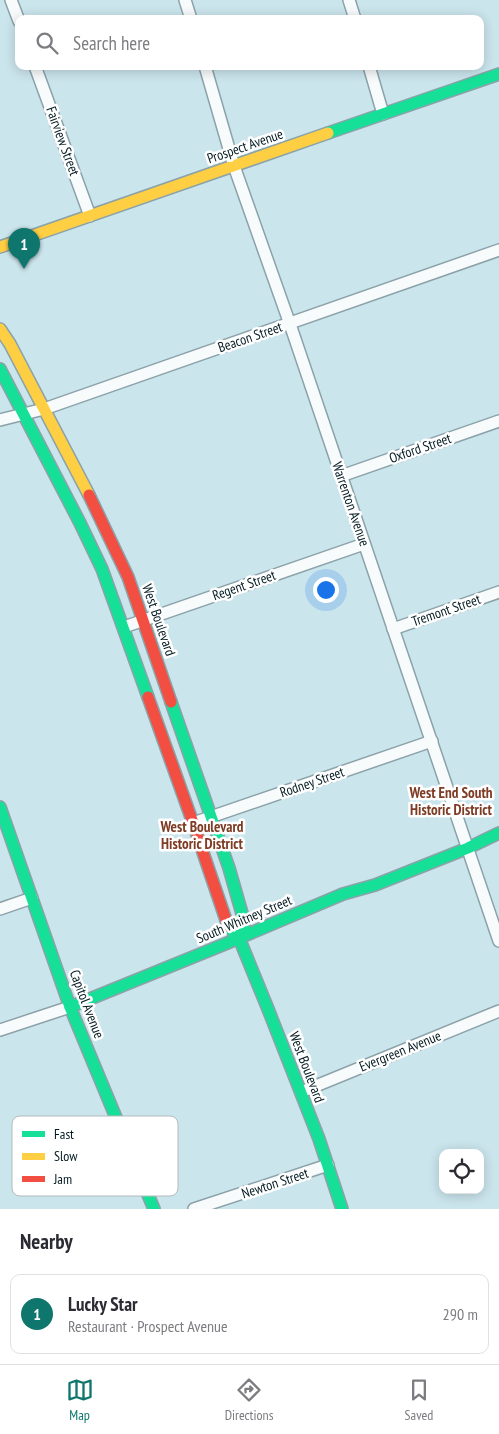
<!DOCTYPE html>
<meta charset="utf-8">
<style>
:root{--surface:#fff;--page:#f7f7f7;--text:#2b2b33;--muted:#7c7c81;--line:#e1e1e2;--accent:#0f766e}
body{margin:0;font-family:"PT Sans Narrow",sans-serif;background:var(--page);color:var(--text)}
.controls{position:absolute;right:15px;bottom:15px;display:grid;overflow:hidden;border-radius:10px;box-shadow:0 2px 12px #0003}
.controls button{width:45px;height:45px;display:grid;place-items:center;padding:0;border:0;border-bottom:1px solid var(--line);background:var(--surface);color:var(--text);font:25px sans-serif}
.you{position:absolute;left:325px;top:589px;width:18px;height:18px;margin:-12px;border:4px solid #fff;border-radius:50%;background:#1a73e8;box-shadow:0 0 0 8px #1a73e833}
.badge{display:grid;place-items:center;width:32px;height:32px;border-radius:50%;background:var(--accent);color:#fff;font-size:16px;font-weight:700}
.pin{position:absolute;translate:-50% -41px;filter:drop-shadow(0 1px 2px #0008)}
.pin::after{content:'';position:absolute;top:26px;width:18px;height:15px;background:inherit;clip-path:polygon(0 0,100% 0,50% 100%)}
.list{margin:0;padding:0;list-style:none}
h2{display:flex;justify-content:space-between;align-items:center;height:65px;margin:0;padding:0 20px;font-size:21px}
h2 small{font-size:16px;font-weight:400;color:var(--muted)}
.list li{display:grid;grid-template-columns:32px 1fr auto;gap:15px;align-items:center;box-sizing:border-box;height:80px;margin:0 10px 10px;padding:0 10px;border:1px solid var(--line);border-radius:10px}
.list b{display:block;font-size:19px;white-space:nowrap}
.list p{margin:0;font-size:16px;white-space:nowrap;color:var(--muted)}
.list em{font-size:16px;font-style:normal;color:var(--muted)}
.icon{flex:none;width:28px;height:28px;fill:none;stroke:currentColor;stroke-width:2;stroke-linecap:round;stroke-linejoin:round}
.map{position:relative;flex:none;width:499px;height:1209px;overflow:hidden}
.search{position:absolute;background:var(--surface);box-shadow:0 2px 12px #0003;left:15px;right:15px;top:15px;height:55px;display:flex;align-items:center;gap:12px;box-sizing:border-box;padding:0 18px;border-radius:10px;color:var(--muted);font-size:19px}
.sheet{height:155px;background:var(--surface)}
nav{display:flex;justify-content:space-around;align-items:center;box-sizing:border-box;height:70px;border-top:1px solid var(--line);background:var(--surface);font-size:14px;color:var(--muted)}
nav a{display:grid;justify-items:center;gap:2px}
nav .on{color:var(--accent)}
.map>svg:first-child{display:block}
</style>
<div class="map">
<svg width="499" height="1209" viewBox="0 0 499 1209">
<rect width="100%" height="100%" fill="#cbe5ed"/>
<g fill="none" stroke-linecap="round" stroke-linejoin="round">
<defs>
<g id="street">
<polyline points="11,0 19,21"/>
<polyline points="185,0 191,19"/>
<polyline points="349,0 355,19"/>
<polyline points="35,66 90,216"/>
<polyline points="205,66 234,166 292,330 499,941"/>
<polyline points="369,66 383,114"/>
<polyline points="0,420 44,409 499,250"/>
<polyline points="341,476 499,421"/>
<polyline points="124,627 364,544"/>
<polyline points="393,629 499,592"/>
<polyline points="193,823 432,741"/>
<polyline points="0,909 32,898"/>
<polyline points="0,1030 70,1007"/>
<polyline points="301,1092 499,1011"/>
<polyline points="194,1209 328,1165"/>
</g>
<g id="fast">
<polyline points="328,133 499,74"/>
<polyline points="0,369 80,523 102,569 148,697"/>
<polyline points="171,702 229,868 243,917 244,927 239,938"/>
<polyline points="0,807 70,1007 154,1209"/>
<polyline points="228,926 239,938 268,1009 319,1139 342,1209"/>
<polyline points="70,1007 225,944 343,894 375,885 468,848 499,833"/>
</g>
<g id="slow">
<polyline points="0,247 328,133"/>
<polyline points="0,329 10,344 89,495"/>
</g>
<g id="jam">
<polyline points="89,495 128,577 171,702"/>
<polyline points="148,697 193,823 228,926"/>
</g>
</defs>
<use href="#street" stroke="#8ba2a9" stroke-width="14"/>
<use href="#fast" stroke="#8ba2a9" stroke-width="14"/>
<use href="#slow" stroke="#8ba2a9" stroke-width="14"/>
<use href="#jam" stroke="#8ba2a9" stroke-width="14"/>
<use href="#street" stroke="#f7fbfc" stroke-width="11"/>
<use href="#fast" stroke="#16e098" stroke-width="11"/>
<use href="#slow" stroke="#ffcf43" stroke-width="11"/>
<use href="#jam" stroke="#f24e42" stroke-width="11"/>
</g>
<g text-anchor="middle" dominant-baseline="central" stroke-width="5" stroke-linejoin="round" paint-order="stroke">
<g font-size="14" fill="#031b22" stroke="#fff">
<text transform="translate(63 141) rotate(70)">Fairview Street</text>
<text transform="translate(245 146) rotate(-19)">Prospect Avenue</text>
<text transform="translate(250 337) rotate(-19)">Beacon Street</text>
<text transform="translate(420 448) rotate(-19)">Oxford Street</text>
<text transform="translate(351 504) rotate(71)">Warrenton Avenue</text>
<text transform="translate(244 585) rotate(-19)">Regent Street</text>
<text transform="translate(446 610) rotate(-19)">Tremont Street</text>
<text transform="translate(159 620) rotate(71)">West Boulevard</text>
<text transform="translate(312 782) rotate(-19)">Rodney Street</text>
<text transform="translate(244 919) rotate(-23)">South Whitney Street</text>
<text transform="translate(87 1004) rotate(69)">Capitol Avenue</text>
<text transform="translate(400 1051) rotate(-22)">Evergreen Avenue</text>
<text transform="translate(307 1067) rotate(69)">West Boulevard</text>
<text transform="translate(275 1183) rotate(-18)">Newton Street</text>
</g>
<g font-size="15" font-weight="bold" fill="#7f3c24" stroke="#fff">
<text x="451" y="792">West End South<tspan x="451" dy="17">Historic District</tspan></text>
<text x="202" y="826">West Boulevard<tspan x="202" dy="17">Historic District</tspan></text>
</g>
</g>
<rect x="12" y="1116" width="166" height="80" rx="8" fill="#fff" stroke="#b3bbbd" stroke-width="1"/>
<rect x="22" y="1131" width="23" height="6" fill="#16e098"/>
<rect x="22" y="1153" width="23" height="7" fill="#ffcf43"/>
<rect x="22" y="1176" width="23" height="6" fill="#f24e42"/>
<g font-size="14" fill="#031b22">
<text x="54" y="1139">Fast</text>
<text x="54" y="1161">Slow</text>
<text x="54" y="1184">Jam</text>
</g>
</svg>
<div class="controls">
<button><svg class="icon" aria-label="locate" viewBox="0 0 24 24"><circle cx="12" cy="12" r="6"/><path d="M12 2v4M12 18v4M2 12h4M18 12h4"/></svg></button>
</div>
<div class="you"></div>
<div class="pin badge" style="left:24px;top:269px">1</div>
<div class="search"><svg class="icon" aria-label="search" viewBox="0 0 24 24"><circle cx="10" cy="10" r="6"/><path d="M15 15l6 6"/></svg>Search here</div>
</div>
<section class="sheet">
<h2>Nearby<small></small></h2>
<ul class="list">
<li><span class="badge">1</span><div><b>Lucky Star</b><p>Restaurant · Prospect Avenue</p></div><em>290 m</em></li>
</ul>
</section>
<nav>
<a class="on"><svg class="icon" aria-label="map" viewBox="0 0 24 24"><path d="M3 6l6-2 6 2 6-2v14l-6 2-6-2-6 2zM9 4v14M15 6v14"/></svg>Map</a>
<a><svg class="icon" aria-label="directions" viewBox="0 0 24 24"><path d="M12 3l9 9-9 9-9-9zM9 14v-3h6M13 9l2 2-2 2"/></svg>Directions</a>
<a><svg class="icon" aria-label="saved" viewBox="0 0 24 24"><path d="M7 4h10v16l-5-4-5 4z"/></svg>Saved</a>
</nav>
